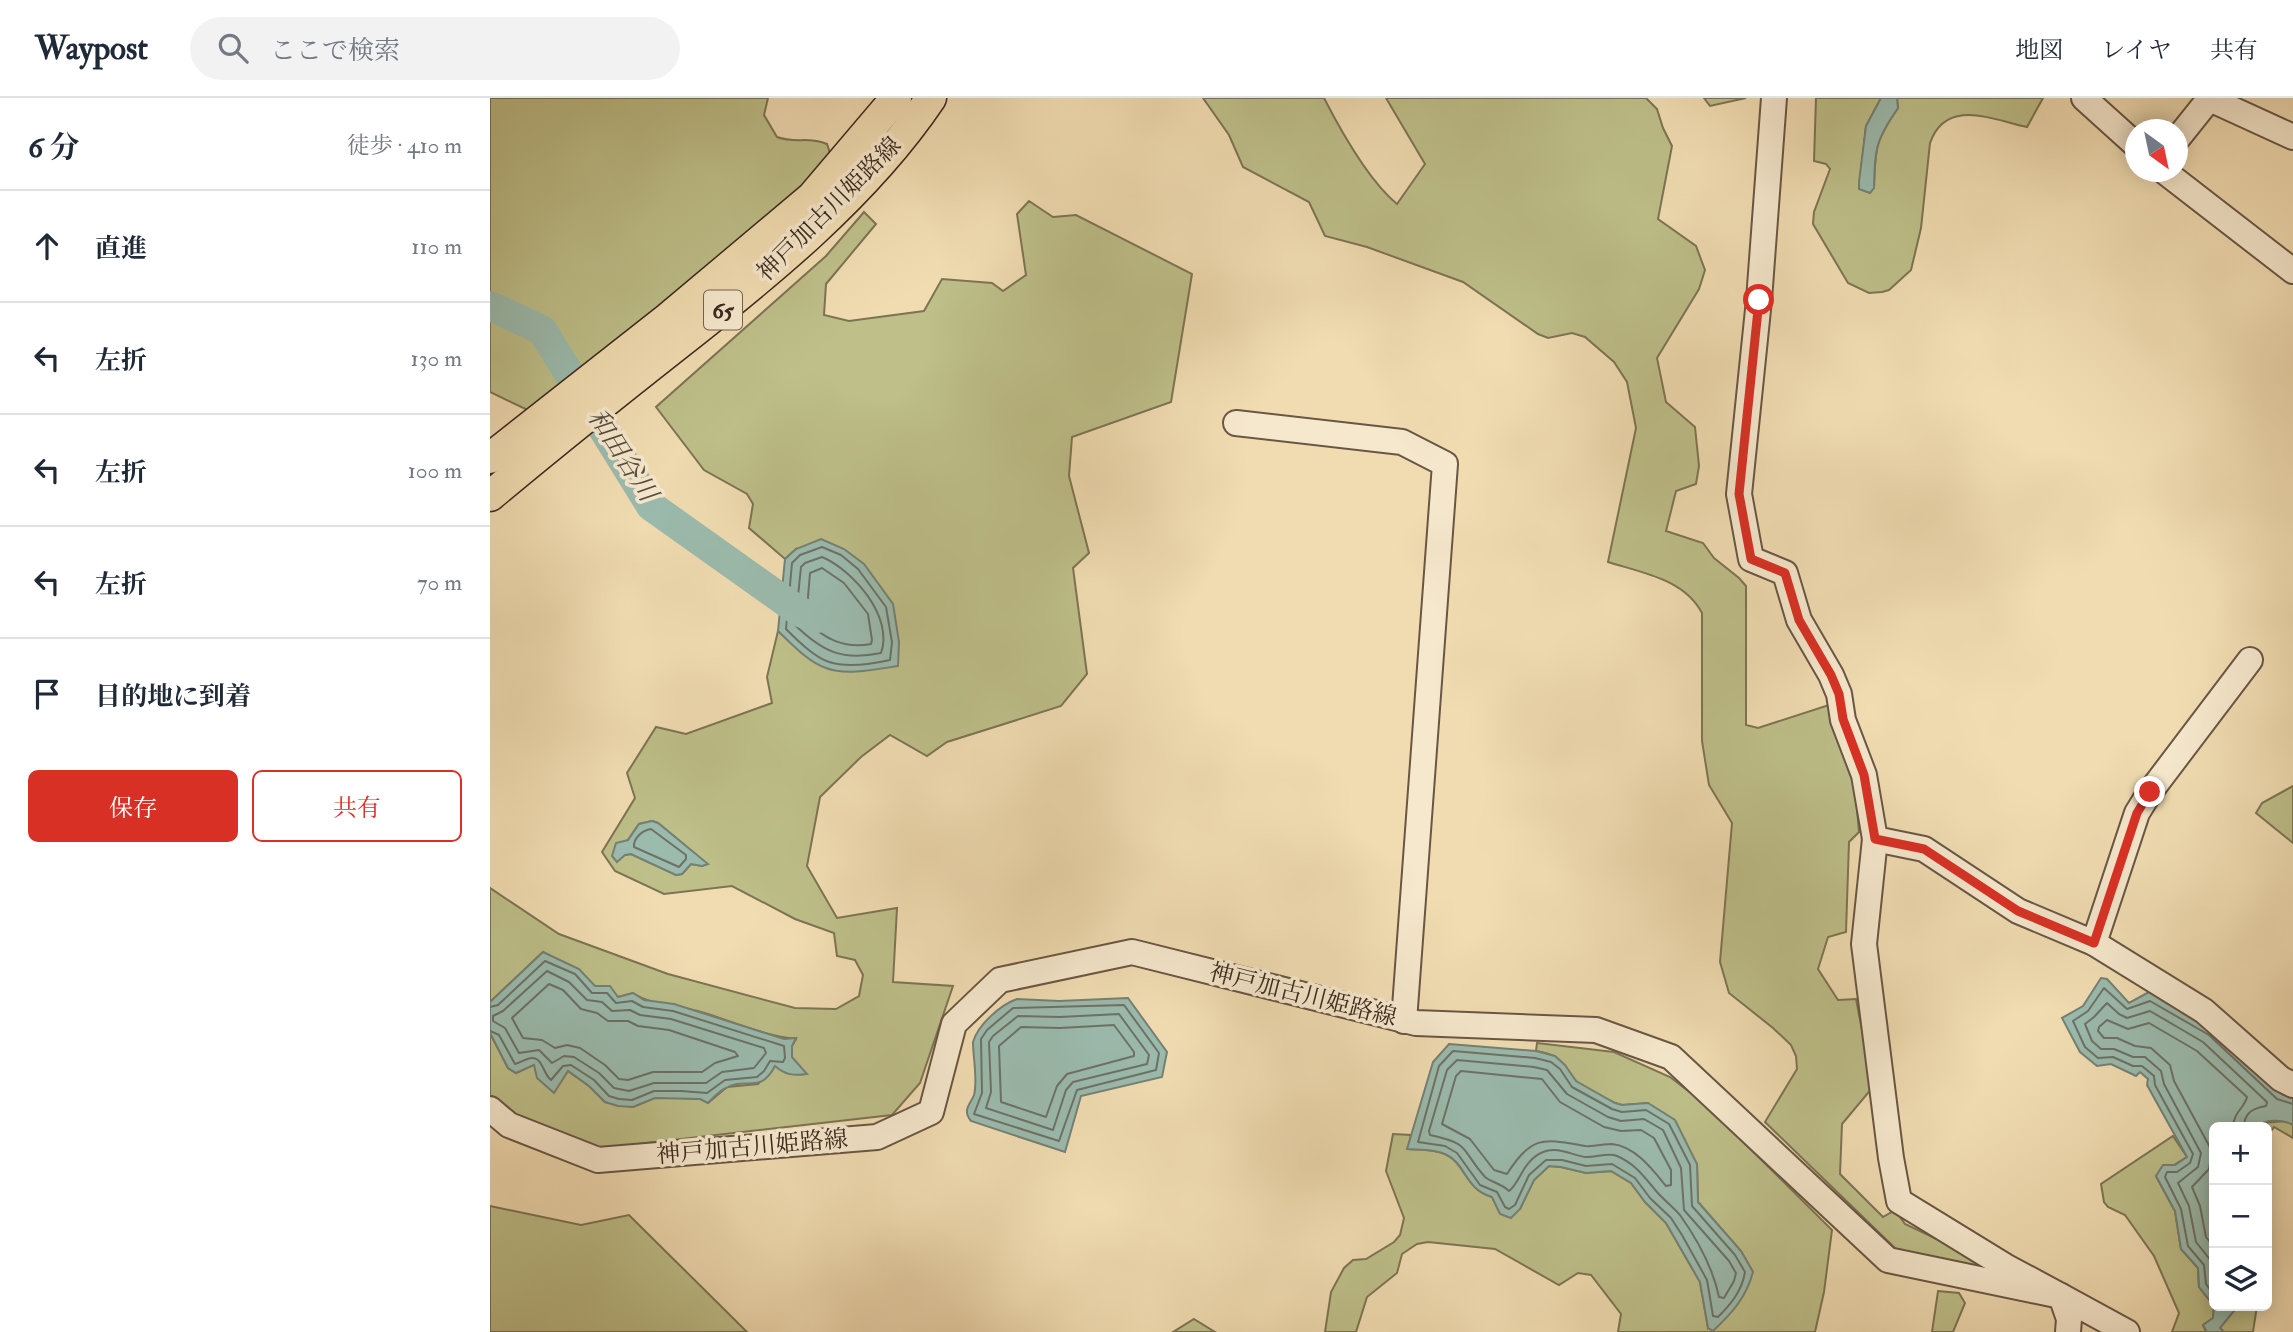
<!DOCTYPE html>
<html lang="ja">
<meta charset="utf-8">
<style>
:root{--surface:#fff;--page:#f2f2f3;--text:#1f2937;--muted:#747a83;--line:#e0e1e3;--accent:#d93025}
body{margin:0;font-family:"IM FELL Double Pica","Noto Serif JP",serif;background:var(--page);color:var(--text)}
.controls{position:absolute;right:21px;bottom:21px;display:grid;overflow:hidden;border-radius:10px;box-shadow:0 4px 18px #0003}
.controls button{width:63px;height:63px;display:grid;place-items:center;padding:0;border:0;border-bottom:2px solid var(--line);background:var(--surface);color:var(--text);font:35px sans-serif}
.compass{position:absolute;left:1635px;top:21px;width:63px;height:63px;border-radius:50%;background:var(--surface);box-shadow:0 4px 18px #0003;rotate:147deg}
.stop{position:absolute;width:21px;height:21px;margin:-16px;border:5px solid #d93025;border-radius:50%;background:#fff}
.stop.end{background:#d93025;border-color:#fff;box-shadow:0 2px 7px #0008}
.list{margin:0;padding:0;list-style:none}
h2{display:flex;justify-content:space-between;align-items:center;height:91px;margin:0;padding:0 28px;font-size:30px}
h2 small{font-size:23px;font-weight:400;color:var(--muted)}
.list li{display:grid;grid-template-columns:46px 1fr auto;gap:21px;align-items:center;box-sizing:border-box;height:112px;padding:0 28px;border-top:2px solid var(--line)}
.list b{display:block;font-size:26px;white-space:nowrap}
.list em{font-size:23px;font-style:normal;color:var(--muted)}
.actions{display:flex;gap:14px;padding:21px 28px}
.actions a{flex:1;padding:16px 0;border:2px solid var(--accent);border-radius:10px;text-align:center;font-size:24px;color:var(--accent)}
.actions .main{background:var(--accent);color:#fff}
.icon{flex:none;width:38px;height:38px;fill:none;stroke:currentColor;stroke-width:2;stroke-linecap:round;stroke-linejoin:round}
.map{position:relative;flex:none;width:1803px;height:1234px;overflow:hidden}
header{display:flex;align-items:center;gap:42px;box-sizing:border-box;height:98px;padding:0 35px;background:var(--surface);border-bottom:2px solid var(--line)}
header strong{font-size:33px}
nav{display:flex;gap:38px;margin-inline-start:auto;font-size:24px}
.search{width:490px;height:63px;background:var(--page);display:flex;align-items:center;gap:18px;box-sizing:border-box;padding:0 24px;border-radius:38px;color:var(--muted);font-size:26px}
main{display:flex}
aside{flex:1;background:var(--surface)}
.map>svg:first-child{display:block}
</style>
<header>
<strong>Waypost</strong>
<div class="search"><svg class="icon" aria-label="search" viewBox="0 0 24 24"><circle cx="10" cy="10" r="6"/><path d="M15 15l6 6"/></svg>ここで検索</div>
<nav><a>地図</a><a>レイヤ</a><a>共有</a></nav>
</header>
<main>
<aside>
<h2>6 分<small>徒歩 · 410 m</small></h2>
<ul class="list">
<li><svg class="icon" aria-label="ahead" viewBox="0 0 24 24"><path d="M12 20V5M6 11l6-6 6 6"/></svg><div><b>直進</b></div><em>110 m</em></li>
<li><svg class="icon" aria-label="left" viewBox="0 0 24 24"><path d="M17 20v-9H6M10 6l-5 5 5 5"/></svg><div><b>左折</b></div><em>130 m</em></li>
<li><svg class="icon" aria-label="left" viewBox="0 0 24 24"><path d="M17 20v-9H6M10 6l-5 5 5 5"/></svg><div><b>左折</b></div><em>100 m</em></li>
<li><svg class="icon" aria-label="left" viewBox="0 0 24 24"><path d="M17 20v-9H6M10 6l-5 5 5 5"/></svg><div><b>左折</b></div><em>70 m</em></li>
<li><svg class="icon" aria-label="arrive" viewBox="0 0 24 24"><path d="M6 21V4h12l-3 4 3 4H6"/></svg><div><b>目的地に到着</b></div></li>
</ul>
<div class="actions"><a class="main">保存</a><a>共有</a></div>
</aside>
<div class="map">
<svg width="1803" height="1234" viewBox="0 0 1803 1234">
<rect width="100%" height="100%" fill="#f1dcb2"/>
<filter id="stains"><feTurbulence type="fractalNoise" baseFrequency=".00286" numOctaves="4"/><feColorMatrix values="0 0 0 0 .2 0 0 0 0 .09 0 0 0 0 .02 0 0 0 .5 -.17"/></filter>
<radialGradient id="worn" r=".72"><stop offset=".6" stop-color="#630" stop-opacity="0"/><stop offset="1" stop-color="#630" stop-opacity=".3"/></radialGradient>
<g fill="#bebf89" stroke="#7d7454" stroke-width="2" fill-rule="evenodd">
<path d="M0,0H278L274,17L287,39C306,46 318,38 337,46L341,58L301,101L44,315L0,294Z"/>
<path d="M713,0H834C851,33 879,83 907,106L935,66L896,0H1156L1167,11L1173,30L1182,48L1168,121L1206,148L1215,172L1209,191L1167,260L1176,304L1205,329L1209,368L1206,386L1186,393L1176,433L1213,445L1224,460L1249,480L1256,488V627L1268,630L1339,607L1363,666L1369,734L1359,744L1356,834L1338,839L1328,871L1348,902L1366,901L1383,989L1352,1026L1350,1076L1393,1119L1405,1112L1415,1126L1497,1165L1498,1173L1408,1153L1275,1024L1307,971L1306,958L1301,947L1283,930L1239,895L1230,864L1242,725L1219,687L1212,643V515C1194,481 1153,475 1118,464L1146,330L1137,284L1124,264L1095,239L1082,235L1058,240L1048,236L973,184L877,149L835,138L819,104L753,69L739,37Z"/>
<polygon points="1214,0 1256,0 1220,8"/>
<path d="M1326,0H1391L1376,28L1369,91L1384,90C1385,51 1385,43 1408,10L1407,0H1553L1537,29C1501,21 1456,0 1440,45L1431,130L1421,172L1399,192L1392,194L1379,195L1358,185L1323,126L1324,114L1340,71L1336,66L1324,63Z"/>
<path d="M539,103L563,119L586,117L702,176L681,304L582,339L579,378L599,455L583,470L597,576L571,608L457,644L437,658L400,637L371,659L330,699L317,768L347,820L407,810L403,884L463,888L430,985L402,1017L104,1051L22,1016L0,997V935L18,970L26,975L44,966L72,980L78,973L99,988L115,1004L143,1009L164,1000H191L211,1001L218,1005L237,989L268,986L285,967L302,959V948L306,941C274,938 242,923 211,914C189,907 162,908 143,895L128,899L105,889L53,854L0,904V790L69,836L178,876L305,910L346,911L369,898L373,877L365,862L347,858L344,835L305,821L242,788L174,796L125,773L112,754L145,700L137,675L166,629L196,636L282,605L277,579L288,533L308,551L306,451L295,461L259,430L263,406L257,396L214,372L166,309L336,158L374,114L386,126L336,186L334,217L359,223L434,213L452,181L502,185L513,193L536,177L527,116ZM162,723L168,725L217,766L212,768L201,766L192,776L186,777L141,756L135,757L138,742L149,726Z"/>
<polygon points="1803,688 1803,745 1766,715 1772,705"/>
<path d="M1047,945L1124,954L1180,979L1215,1006L1342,1132L1334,1194L1325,1234H1128L1131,1216L1101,1177L1088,1175L1069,1187L1005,1151L938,1144L927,1146L912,1156L907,1175L877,1199L866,1234H835L841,1194L854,1170L863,1162L876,1161L904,1144L910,1137L914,1120L896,1073L903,1036L921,1037L918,1051C929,1052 942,1051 952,1055C975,1062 974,1091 1002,1099L1010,1115L1030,1111L1044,1082L1059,1068L1071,1069L1096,1075L1121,1073L1141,1085L1155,1104L1176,1125L1210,1184L1218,1230L1263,1174L1251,1153L1208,1104L1207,1066L1158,1005L1132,1007L1125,1005C1113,999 1095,992 1086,983C1069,966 1075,958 1046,953Z"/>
<polygon points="1796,1023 1803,1027 1803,1040 1784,1029 1777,1039 1777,1029 1766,1029 1772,1025"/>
<polygon points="1683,1038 1697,1059 1666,1078 1685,1113 1691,1151 1708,1170 1709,1189 1724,1208 1723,1220 1713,1227 1716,1234 1682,1234 1689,1215 1664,1158 1635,1117 1618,1109 1614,1104 1611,1086"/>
<polygon points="0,1108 91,1127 139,1117 257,1234 0,1234"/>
<polygon points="1448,1193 1469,1195 1475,1205 1463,1234 1442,1234"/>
<polygon points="1748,1208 1767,1208 1763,1234 1734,1234 1729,1230"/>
<polygon points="704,1221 725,1234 683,1234"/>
</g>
<g fill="#9bbbae" stroke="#758175" stroke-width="2">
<path d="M1391,0H1407L1408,10C1385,43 1385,51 1384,90L1380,95L1369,91V84L1376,28Z"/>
<path d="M331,441L354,451L374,466L403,506L409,544L408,568C388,571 356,578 336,570C318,564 302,546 288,533L295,461L306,451Z"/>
<polygon points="162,723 168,725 218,766 212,768 201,766 192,776 186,777 141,756 135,757 127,764 122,758 126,745 138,742 149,726"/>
<path d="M53,854L89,871L105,888H120L128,899L143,895L154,902L184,906L294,941L306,940L302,948V959L317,976C304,978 295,977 285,968C270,997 256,978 236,990C229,993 223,1000 218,1005L210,1001L165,1000L143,1009L128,1008L115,1004L99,988L78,973L64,995L47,980L44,967L26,975L18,970L0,935V904Z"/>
<path d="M1611,880L1617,881L1639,905L1659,894L1723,931L1792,996L1803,1000V1027C1793,1021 1775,1021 1766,1029H1724V1208H1748L1730,1230L1734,1234H1717L1713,1227L1723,1220L1724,1208L1709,1189L1708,1170L1691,1151L1685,1113L1666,1078L1673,1067H1685L1697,1059L1657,987L1658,981L1650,974L1646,978L1621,966L1607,968L1590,954L1572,920L1593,908Z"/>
<path d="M638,900L677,954L672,979L591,998L575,1054L481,1023C472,1012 480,1007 484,997C488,982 483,960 483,944C488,927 510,907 527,901L569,903Z"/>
<path d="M959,946L1046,953L1065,958L1075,967L1086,983L1125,1005L1132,1007L1158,1005L1185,1022L1207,1066L1208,1104L1251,1153L1263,1174C1256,1200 1242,1215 1223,1233L1218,1230L1210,1184L1176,1125L1155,1104L1141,1085L1121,1073L1096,1075L1071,1069L1059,1068L1044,1082L1030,1111L1021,1120L1010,1116L1002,1099C974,1091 977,1066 955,1056C945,1051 929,1052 917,1051L943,964Z"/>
</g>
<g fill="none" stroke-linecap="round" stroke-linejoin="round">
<g stroke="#6c7267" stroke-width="2">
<path d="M332,449L351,457L368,471L396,509L402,544L400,562C382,566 358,570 339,564C324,559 307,542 296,531L302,465L310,457Z"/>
<path d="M332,459C363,472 404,519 391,555C352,563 333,554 305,527L311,469L315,465Z"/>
<path d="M332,470L354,485L378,516L382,542L381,546C354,551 335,541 316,523L320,475Z"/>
<path d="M161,731L196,757V761L189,769L144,749C143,740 153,732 161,731Z"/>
<polygon points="57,873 79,884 97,902 112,904 122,913 140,912 150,917 181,921 274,950 276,955 264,970 232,974 216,985 164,985 139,993 124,990 109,975 84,959 74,958 62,965 49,952 29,955 15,930 3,923 3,918 13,913"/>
<polygon points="59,886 73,892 91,911 107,915 118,923 138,923 148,928 179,932 245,954 248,958 225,965 212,974 163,974 138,982 129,981 115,967 90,950 77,947 65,950 52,942 33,940 22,920"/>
<polygon points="634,907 669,955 666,972 587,992 569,1043 484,1016 492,995 491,941 497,932 523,910"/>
<path d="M0,909L8,907L55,863L85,876L102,895H117L126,905L142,903L153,909L183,913L294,948L295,960L293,964L280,963L274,973L267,979L235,982L217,995L191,993H164L142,1002L129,1001L119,998L104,982L81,967L73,968L61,982C53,976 53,960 42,960C37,960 30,965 25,966L9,937L0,933"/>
<polygon points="629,916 659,957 657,966 583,984 576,992 563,1032 496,1010 501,994 499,944 503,938 528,918 570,919"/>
<polygon points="624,927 644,954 644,958 577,976 567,988 556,1019 511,1004 509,948 531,929 570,930"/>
<path d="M963,953L1045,960L1061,964L1070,971L1082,989L1122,1011L1132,1014L1156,1012L1179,1026L1200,1067L1202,1108L1245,1157L1255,1174C1252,1193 1241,1206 1228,1219L1223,1218L1217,1182L1192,1137L1181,1120L1160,1100L1145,1080L1122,1066L1096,1068L1072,1062H1056L1039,1077L1025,1107L1019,1111L1015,1109L1007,1094L990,1087L967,1055L955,1048L928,1044L949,968Z"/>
<path d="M967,962L1044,969L1057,972L1077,996L1118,1019L1131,1023L1154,1021L1173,1032L1191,1070L1194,1112L1239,1163L1246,1175L1244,1183L1234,1200L1229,1199C1223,1170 1207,1141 1190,1117C1183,1109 1174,1102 1167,1094C1155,1080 1146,1066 1127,1058C1117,1054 1106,1060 1095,1059C1082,1057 1067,1048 1053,1054C1033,1062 1030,1085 1019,1093C1012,1086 1001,1084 995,1079C970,1051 982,1046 940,1037L939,1033L957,972Z"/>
<path d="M971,973L1052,981L1070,1004L1114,1029L1131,1033L1151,1032L1164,1040L1181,1072V1087L1176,1088C1163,1072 1145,1048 1122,1046C1113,1046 1104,1049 1095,1048C1055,1041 1042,1036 1017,1076L1004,1072L980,1041L952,1026L966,978Z"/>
<path d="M1724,1149L1716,1139L1710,1108L1702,1089L1719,1071L1722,1053L1684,983L1680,967L1661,950L1645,948L1627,940H1614L1608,933L1609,929L1617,922L1638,931L1659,925L1707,953L1757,999C1754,1011 1744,1013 1743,1029"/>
<path d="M1724,1178L1722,1164L1706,1144L1699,1108L1688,1085L1708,1069L1711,1055L1674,986L1671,973L1655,959H1643L1624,951H1611L1602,943L1595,926L1604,919L1617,905L1629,916L1637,920L1660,913L1713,944L1777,1004L1776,1008C1763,1010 1754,1015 1754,1029"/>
<polyline points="1724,1197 1716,1186 1714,1167 1698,1148 1691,1111 1675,1079 1677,1074 1687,1074 1700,1065 1703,1056 1665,987 1664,978 1652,968 1643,968 1623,959 1608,960 1595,949 1583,923 1598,913 1614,890 1637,911 1660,903 1719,937 1787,1001 1803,1006"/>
</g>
<polyline stroke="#9bbbae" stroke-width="30" points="0,208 52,232 161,408 310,514 327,520"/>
<defs>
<g id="minor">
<polyline points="1284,0 1269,202 1249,396 1261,461 1295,475 1309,522 1341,577 1349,596 1353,622 1374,677 1385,741 1434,751 1528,813 1604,845 1714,913 1791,981 1803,987"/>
<polyline points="1594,0 1646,47"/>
<polyline points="1720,1 1803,39"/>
<polyline points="1688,40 1720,0"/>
<polyline points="1675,74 1803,173"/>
<polyline points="746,325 912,344 955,366 914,923"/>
<polyline points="1385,741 1374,846 1401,1060 1409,1103 1515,1168 1571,1198 1579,1221 1578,1234"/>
<polyline points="1604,845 1647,715 1660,694 1760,562"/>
<polyline points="0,1011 19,1027 108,1062 387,1039 441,1014 464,926 510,882 642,854 926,925 1106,932 1181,959 1398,1162 1571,1198 1637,1234"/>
</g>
<g id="major">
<polyline points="0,360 178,220 322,99 406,0"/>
<path d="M0,398C60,348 121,299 182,251C274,179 376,97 441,0"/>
</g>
</defs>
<use href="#minor" stroke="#695644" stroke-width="28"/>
<use href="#major" stroke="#3c2a20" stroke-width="33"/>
<use href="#minor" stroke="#f6e8cd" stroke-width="24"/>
<use href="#major" stroke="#f1dcb2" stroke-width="30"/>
</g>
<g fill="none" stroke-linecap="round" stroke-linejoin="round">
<polyline stroke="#d93025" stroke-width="9" points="1269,202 1249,396 1261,461 1295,475 1309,522 1341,577 1349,596 1353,621 1374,677 1385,741 1434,751 1528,813 1604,845 1647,715 1660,694"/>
</g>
<g text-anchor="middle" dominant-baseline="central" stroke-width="7" stroke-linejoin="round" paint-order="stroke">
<rect fill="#f6e8cd" stroke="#746354" stroke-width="2" x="214" y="192.5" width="38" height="39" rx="5"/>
<g font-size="23" font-weight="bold" fill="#3c2a20">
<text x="233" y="212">65</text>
</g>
<g font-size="24" fill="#3c2a20" stroke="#f6e8cd">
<text transform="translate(339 111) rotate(-45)">神戸加古川姫路線</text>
<text transform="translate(813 897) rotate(14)">神戸加古川姫路線</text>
<text transform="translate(262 1049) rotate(-5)">神戸加古川姫路線</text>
</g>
<g font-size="26" font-style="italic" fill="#544e44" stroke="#f6e8cd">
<text transform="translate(132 357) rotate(57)">和田谷川</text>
</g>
</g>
<rect width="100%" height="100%" filter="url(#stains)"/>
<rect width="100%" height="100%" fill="url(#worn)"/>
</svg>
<div class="controls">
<button>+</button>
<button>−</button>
<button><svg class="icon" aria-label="layers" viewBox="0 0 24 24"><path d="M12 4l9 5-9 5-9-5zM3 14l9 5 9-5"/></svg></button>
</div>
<svg class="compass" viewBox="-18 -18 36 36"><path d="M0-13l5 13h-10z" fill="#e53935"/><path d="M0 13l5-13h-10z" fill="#747a83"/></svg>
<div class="stop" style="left:1269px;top:202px"></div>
<div class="stop end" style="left:1660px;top:694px"></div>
</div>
</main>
